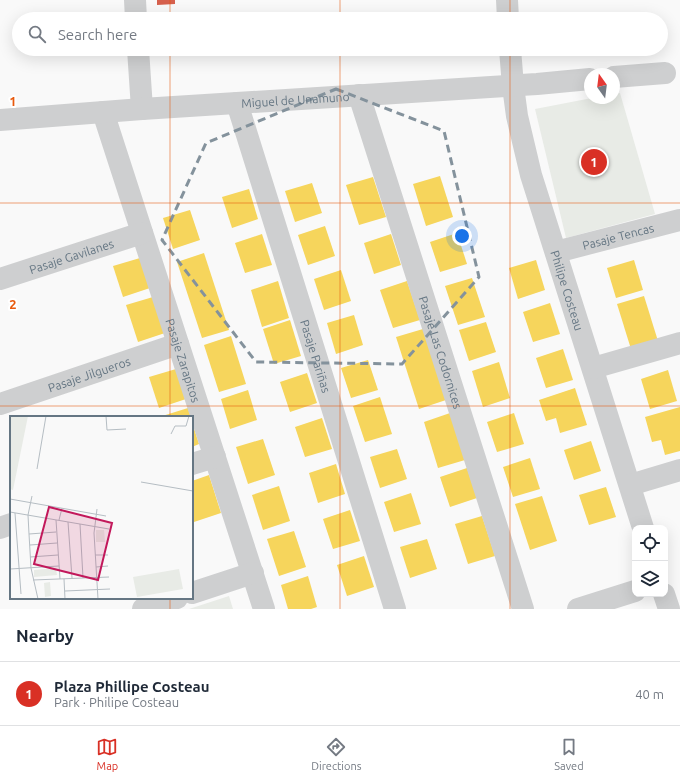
<!DOCTYPE html>
<meta charset="utf-8">
<style>
:root{--surface:#fff;--page:#f2f2f3;--text:#1f2937;--muted:#747a83;--line:#e0e1e3;--accent:#d93025}
body{margin:0;font-family:Ubuntu,sans-serif;background:var(--page);color:var(--text)}
.controls{position:absolute;right:12px;bottom:12px;display:grid;overflow:hidden;border-radius:8px;box-shadow:0 4px 16px #0002}
.controls button{width:36px;height:36px;display:grid;place-items:center;padding:0;border:0;border-bottom:1px solid var(--line);background:var(--surface);color:var(--text);font:20px sans-serif}
.compass{position:absolute;left:584px;top:68px;width:36px;height:36px;border-radius:50%;background:var(--surface);box-shadow:0 4px 16px #0002;rotate:346deg}
.you{position:absolute;left:462px;top:236px;width:14px;height:14px;margin:-10px;border:3px solid #fff;border-radius:50%;background:#1a73e8;box-shadow:0 0 0 6px #1a73e833}
.badge{display:grid;place-items:center;width:26px;height:26px;border-radius:50%;background:var(--accent);color:#fff;font-size:13px;font-weight:700}
.pin{position:absolute;translate:-50% -50%;border:2px solid #fff;box-shadow:0 1px 4px #0006}
.list{margin:0;padding:0;list-style:none}
h2{display:flex;justify-content:space-between;align-items:center;height:52px;margin:0;padding:0 16px;font-size:17px}
h2 small{font-size:13px;font-weight:400;color:var(--muted)}
.list li{display:grid;grid-template-columns:26px 1fr auto;gap:12px;align-items:center;box-sizing:border-box;height:64px;padding:0 16px;border-top:1px solid var(--line)}
.list b{display:block;font-size:15px;white-space:nowrap}
.list p{margin:0;font-size:13px;white-space:nowrap;color:var(--muted)}
.list em{font-size:13px;font-style:normal;color:var(--muted)}
.icon{flex:none;width:22px;height:22px;fill:none;stroke:currentColor;stroke-width:2;stroke-linecap:round;stroke-linejoin:round}
.map{position:relative;flex:none;width:680px;height:609px;overflow:hidden}
.search{position:absolute;background:var(--surface);box-shadow:0 4px 16px #0002;left:12px;right:12px;top:12px;height:44px;display:flex;align-items:center;gap:10px;box-sizing:border-box;padding:0 14px;border-radius:22px;color:var(--muted);font-size:15px}
.sheet{height:116px;background:var(--surface)}
nav{display:flex;justify-content:space-around;align-items:center;box-sizing:border-box;height:56px;border-top:1px solid var(--line);background:var(--surface);font-size:11px;color:var(--muted)}
nav a{display:grid;justify-items:center;gap:2px}
nav .on{color:var(--accent)}
.map>svg:first-child{display:block}
</style>
<div class="map">
<svg width="680" height="609" viewBox="0 0 680 609">
<rect width="100%" height="100%" fill="#f9f9f9"/>
<g fill="#e8ebe6">
<polygon points="620,93 655,214 566,238 535,109 592,98 614,98 614,94"/>
<polygon points="229,596 233,609 189,609"/>
</g>
<g fill="#f6d55c">
<polygon points="440,176 453,217 426,226 413,184"/>
<polygon points="373,177 386,217 359,225 346,185"/>
<polygon points="312,183 322,213 295,222 285,191"/>
<polygon points="249,189 258,219 232,228 222,197"/>
<polygon points="190,210 200,240 173,249 163,218"/>
<polygon points="325,226 335,256 308,265 298,235"/>
<polygon points="457,233 467,264 440,272 430,242"/>
<polygon points="262,234 272,265 245,273 235,243"/>
<polygon points="391,234 401,265 374,274 364,243"/>
<polygon points="204,253 229,330 202,338 177,262"/>
<polygon points="140,258 150,288 123,297 113,266"/>
<polygon points="536,260 545,290 518,299 509,268"/>
<polygon points="634,260 643,290 616,298 607,268"/>
<polygon points="341,270 351,301 324,310 314,279"/>
<polygon points="472,278 485,317 458,325 445,286"/>
<polygon points="278,281 289,318 262,327 251,290"/>
<polygon points="407,281 420,320 393,328 380,290"/>
<polygon points="644,296 658,341 631,349 617,304"/>
<polygon points="153,297 165,333 138,342 126,305"/>
<polygon points="550,303 560,334 533,342 523,312"/>
<polygon points="354,315 363,345 336,354 327,323"/>
<polygon points="290,320 301,356 274,364 263,329"/>
<polygon points="486,322 496,352 469,361 459,330"/>
<polygon points="423,329 446,400 419,409 396,337"/>
<polygon points="231,336 246,384 219,392 204,345"/>
<polygon points="563,349 573,380 546,388 536,358"/>
<polygon points="368,360 378,390 351,398 341,368"/>
<polygon points="499,362 510,398 483,407 472,371"/>
<polygon points="176,369 186,399 159,408 149,377"/>
<polygon points="668,370 677,401 650,409 641,379"/>
<polygon points="307,373 317,403 290,412 280,382"/>
<polygon points="575,388 587,425 560,433 556,418 546,421 539,400"/>
<polygon points="248,390 257,420 230,429 221,399"/>
<polygon points="380,397 392,434 365,442 353,406"/>
<polygon points="680,407 680,451 665,455 661,440 652,442 645,417"/>
<polygon points="188,408 191,417 159,417"/>
<polygon points="450,413 465,460 438,468 424,422"/>
<polygon points="514,413 524,444 497,452 487,422"/>
<polygon points="322,418 332,449 305,457 295,427"/>
<polygon points="192,422 199,444 192,447"/>
<polygon points="263,439 275,475 248,484 236,447"/>
<polygon points="591,441 601,471 574,480 564,450"/>
<polygon points="397,449 407,479 380,488 370,457"/>
<polygon points="530,458 540,489 513,497 503,467"/>
<polygon points="336,464 345,494 318,503 309,473"/>
<polygon points="467,468 477,498 450,507 440,477"/>
<polygon points="209,475 221,513 194,522 192,514 192,481"/>
<polygon points="279,486 290,521 263,530 252,495"/>
<polygon points="606,487 616,517 589,525 579,495"/>
<polygon points="411,493 421,524 394,532 384,502"/>
<polygon points="542,496 557,541 530,550 515,504"/>
<polygon points="350,510 360,541 333,549 323,519"/>
<polygon points="482,516 495,556 468,564 455,524"/>
<polygon points="294,531 306,567 279,576 267,539"/>
<polygon points="427,539 437,569 410,578 400,547"/>
<polygon points="364,556 374,587 347,596 337,565"/>
<polygon points="308,576 317,607 311,609 288,609 281,585"/>
</g>
<polygon fill="#d6604d" points="157,0 175,0 175,4 157,5"/>
<g fill="none" stroke-linecap="round" stroke-linejoin="round">
<g stroke="#cecfd0" stroke-width="22">
<polyline points="135,0 136,19"/>
<polyline points="507,0 508,19"/>
<polyline points="138,49 142,109"/>
<path id="s1" d="M510,49L513,86L517,116L531,175L643,528"/>
<polyline points="614,77 665,73"/>
<path id="s2" d="M359,95L523,609"/>
<path id="s3" d="M237,103L395,609"/>
<path id="s4" d="M103,112L264,609"/>
<path id="s5" d="M0,120L142,109L537,84L590,79"/>
<path id="s6" d="M556,252L680,220"/>
<path id="s7" d="M0,279L142,233"/>
<polyline points="593,368 680,343"/>
<path id="s8" d="M0,404L178,344"/>
<polyline points="192,464 215,457"/>
<polyline points="630,485 680,470"/>
<polyline points="0,528 11,524"/>
<polyline points="192,593 253,573"/>
<polyline points="664,594 669,609"/>
<polyline points="143,609 177,598"/>
<polyline points="578,609 635,591"/>
</g>
</g>
<path fill="none" stroke="#84929c" stroke-width="3" stroke-dasharray="8 5" stroke-linejoin="round" d="M336,89L444,131L479,277L402,364L256,362L162,240L206,143Z"/>
<path fill="none" stroke="#e8590c" stroke-width="1" stroke-opacity="0.55" d="M170,0V19M340,0V19M510,0V19M170,49V417M340,49V609M510,49V609M0,203H680M0,406H680M170,598V609"/>
<g text-anchor="middle" dominant-baseline="central" stroke-width="4" stroke-linejoin="round" paint-order="stroke">
<g font-size="12" fill="#657683" stroke="#fff">
<text stroke="none"><textPath href="#s5" startOffset="296">Miguel de Unamuno</textPath></text>
<text stroke="none"><textPath href="#s6" startOffset="64">Pasaje Tencas</textPath></text>
<text stroke="none"><textPath href="#s7" startOffset="75">Pasaje Gavilanes</textPath></text>
<text stroke="none"><textPath href="#s1" startOffset="249">Philipe Costeau</textPath></text>
<text stroke="none"><textPath href="#s2" startOffset="270">Pasaje Las Codornices</textPath></text>
<text stroke="none"><textPath href="#s3" startOffset="265">Pasaje Pariñas</textPath></text>
<text stroke="none"><textPath href="#s4" startOffset="261">Pasaje Zarapitos</textPath></text>
<text stroke="none"><textPath href="#s8" startOffset="94">Pasaje Jilgueros</textPath></text>
</g>
</g>
<g transform="translate(10 416)">
<rect width="183" height="183" fill="#f9f9f9"/>
<path d="M0,0H18L3,74L0,73ZM86,114H94L95,126H86ZM46,152L47,159L24,161V154ZM169,153L173,173L127,181L123,161ZM40,166L41,180L35,181L34,167Z" fill="#e8ebe6"/>
<path fill="none" stroke="#b5bdc3" stroke-width="1" d="M96,0L97,14L116,13M161,18L165,10H176L179,0M27,53L36,0M131,66L183,75M22,80L18,99L19,118L21,152L28,183M0,83L96,100M87,93L84,117L88,183M0,96L99,113M5,97L11,178M46,104L50,163M49,104L52,92M58,106L62,162M70,108L73,162M19,118L46,116M20,129L47,127M85,139H98M20,141L48,139M86,151L98,150M0,153L49,150M54,163L55,183M23,164L99,161M55,175L100,173"/>
<path fill="#c2185b" fill-opacity="0.15" stroke="#c2185b" stroke-width="2" d="M39,91L102,107L88,164L24,148Z"/>
<rect width="183" height="183" fill="none" stroke="#657683" stroke-width="2"/>
</g>
<g font-size="13" text-anchor="middle" font-weight="bold" fill="#e8590c" stroke="#fff" stroke-width="4" stroke-linejoin="round" paint-order="stroke">
<text x="13" y="106">1</text>
<text x="13" y="309">2</text>
</g>
</svg>
<div class="controls">
<button><svg class="icon" aria-label="locate" viewBox="0 0 24 24"><circle cx="12" cy="12" r="6"/><path d="M12 2v4M12 18v4M2 12h4M18 12h4"/></svg></button>
<button><svg class="icon" aria-label="layers" viewBox="0 0 24 24"><path d="M12 4l9 5-9 5-9-5zM3 14l9 5 9-5"/></svg></button>
</div>
<svg class="compass" viewBox="-18 -18 36 36"><path d="M0-13l5 13h-10z" fill="#e53935"/><path d="M0 13l5-13h-10z" fill="#747a83"/></svg>
<div class="you"></div>
<div class="pin badge" style="left:594px;top:162px">1</div>
<div class="search"><svg class="icon" aria-label="search" viewBox="0 0 24 24"><circle cx="10" cy="10" r="6"/><path d="M15 15l6 6"/></svg>Search here</div>
</div>
<section class="sheet">
<h2>Nearby<small></small></h2>
<ul class="list">
<li><span class="badge">1</span><div><b>Plaza Phillipe Costeau</b><p>Park · Philipe Costeau</p></div><em>40 m</em></li>
</ul>
</section>
<nav>
<a class="on"><svg class="icon" aria-label="map" viewBox="0 0 24 24"><path d="M3 6l6-2 6 2 6-2v14l-6 2-6-2-6 2zM9 4v14M15 6v14"/></svg>Map</a>
<a><svg class="icon" aria-label="directions" viewBox="0 0 24 24"><path d="M12 3l9 9-9 9-9-9zM9 14v-3h6M13 9l2 2-2 2"/></svg>Directions</a>
<a><svg class="icon" aria-label="saved" viewBox="0 0 24 24"><path d="M7 4h10v16l-5-4-5 4z"/></svg>Saved</a>
</nav>
